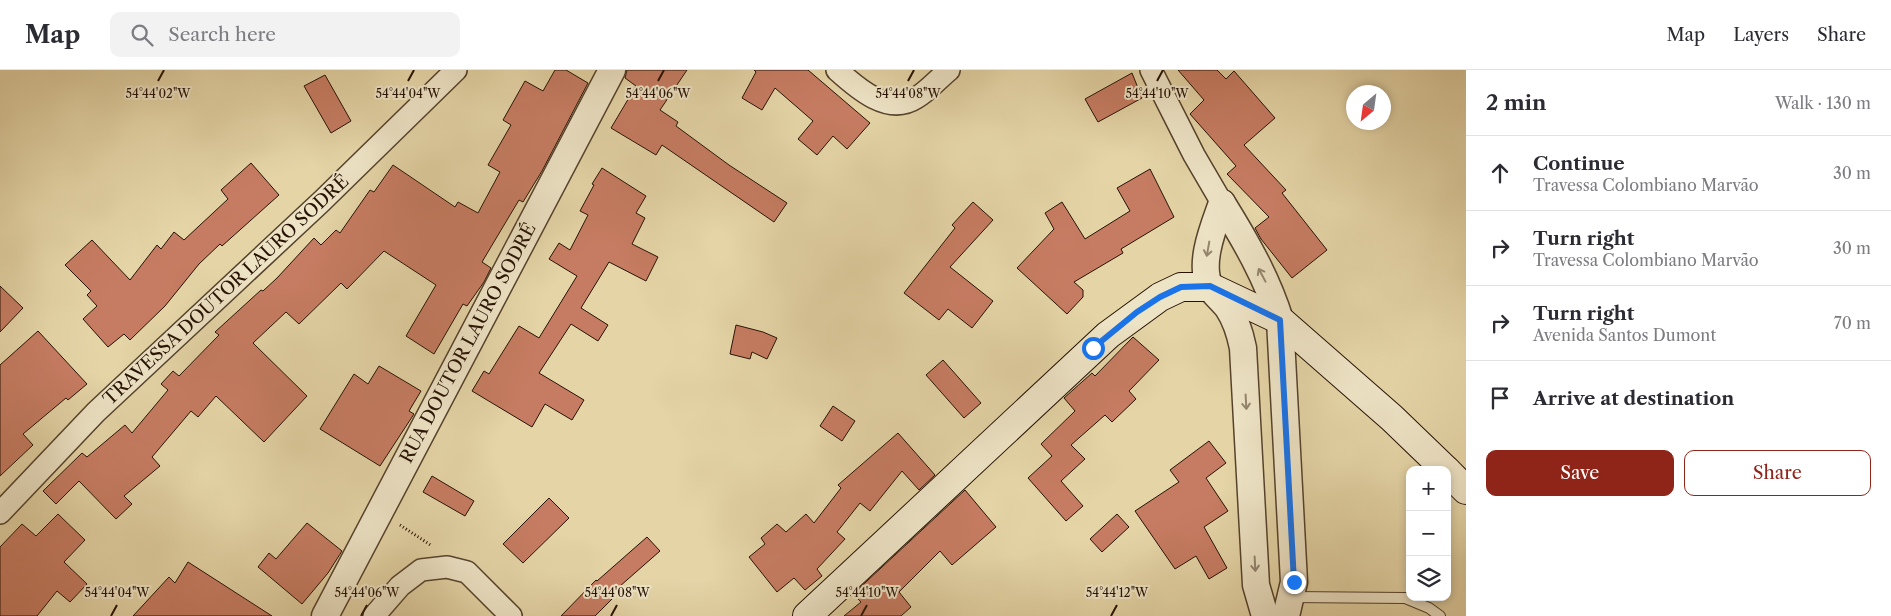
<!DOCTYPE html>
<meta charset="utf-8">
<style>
:root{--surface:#fff;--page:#f2f2f3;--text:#2b2b33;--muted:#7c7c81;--line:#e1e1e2;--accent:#8f2418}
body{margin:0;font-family:"Libre Caslon Text",serif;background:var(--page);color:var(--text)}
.controls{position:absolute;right:15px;bottom:15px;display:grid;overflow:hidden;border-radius:10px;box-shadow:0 2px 8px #0003}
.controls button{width:45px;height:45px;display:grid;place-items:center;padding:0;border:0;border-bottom:1px solid var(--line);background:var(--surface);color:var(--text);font:25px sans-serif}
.compass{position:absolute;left:1346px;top:15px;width:45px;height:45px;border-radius:50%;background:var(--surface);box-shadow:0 2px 8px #0003;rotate:209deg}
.stop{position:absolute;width:15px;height:15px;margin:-11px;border:4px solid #1a73e8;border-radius:50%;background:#fff}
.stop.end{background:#1a73e8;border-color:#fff;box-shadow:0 1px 5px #0008}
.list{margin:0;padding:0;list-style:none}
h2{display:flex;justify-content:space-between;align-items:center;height:65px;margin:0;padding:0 20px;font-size:21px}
h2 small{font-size:16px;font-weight:400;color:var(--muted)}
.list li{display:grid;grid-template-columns:32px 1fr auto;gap:15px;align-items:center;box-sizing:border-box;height:75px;padding:0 20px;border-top:1px solid var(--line)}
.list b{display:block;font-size:19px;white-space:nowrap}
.list p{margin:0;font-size:16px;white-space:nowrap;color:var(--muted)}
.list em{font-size:16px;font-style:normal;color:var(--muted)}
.actions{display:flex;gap:10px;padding:15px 20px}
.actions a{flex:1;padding:11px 0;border:1px solid var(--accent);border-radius:10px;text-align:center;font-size:18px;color:var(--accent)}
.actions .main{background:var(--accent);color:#fff}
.icon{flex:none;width:28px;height:28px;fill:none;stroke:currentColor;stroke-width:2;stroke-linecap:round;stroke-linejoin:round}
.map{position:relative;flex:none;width:1466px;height:546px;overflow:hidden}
header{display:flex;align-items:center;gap:30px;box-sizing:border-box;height:70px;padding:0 25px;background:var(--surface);border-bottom:1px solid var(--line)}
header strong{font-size:24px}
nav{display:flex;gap:28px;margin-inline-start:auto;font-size:18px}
.search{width:350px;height:45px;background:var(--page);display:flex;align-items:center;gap:12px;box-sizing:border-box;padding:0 18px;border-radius:10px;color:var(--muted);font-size:19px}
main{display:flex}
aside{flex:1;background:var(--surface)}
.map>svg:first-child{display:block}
</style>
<header>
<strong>Map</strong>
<div class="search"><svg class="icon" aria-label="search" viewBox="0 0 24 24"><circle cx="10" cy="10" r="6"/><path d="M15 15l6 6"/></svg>Search here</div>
<nav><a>Map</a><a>Layers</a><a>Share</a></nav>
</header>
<main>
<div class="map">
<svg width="1466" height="546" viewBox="0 0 1466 546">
<rect width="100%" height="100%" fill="#e4d4a6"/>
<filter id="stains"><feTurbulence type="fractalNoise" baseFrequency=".004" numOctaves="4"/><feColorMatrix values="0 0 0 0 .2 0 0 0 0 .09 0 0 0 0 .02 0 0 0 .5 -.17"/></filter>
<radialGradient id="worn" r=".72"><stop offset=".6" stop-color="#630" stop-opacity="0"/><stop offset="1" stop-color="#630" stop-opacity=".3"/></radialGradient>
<g fill="#c67c62" stroke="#271204">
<polygon points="555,0 566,0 588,13 542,101 523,132 519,130 482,192 491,198 484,212 467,236 463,234 434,284 406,266 436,215 384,181 347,219 341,213 299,254 286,242 253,273 307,326 264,372 216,326 198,347 191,341 152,387 160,396 124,426 132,434 116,449 79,411 56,434 43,421 82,383 87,387 125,355 132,363 168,320 161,314 173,301 179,306 219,265 215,262 261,220 263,221 277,208 314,168 321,175 336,160 340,163 370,120 374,122 393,95 455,137 458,132 478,143 500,102 488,95 511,55 503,50 525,11 543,21"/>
<polygon points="627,0 687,0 660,40 678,52 676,56 729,95 787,133 774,152 662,75 656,85 611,58 636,16 625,8"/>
<polygon points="754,0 808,0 870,53 847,79 833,66 817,85 798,69 813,51 775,18 762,40 742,28 756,2"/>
<polygon points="1178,0 1217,0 1226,9 1234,1 1275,48 1244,75 1286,120 1282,123 1327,180 1292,208 1261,169 1255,158 1269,147 1227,104 1236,96 1190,44 1204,30"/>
<polygon points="1132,3 1142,28 1098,52 1085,29"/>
<polygon points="325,5 351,51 331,63 304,16"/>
<polygon points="251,93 279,125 222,176 220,174 199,194 165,236 130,270 124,264 108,277 83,249 97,236 87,225 91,221 65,195 92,170 130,210 157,175 161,179 174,162 184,170 228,129 221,120"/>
<polygon points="602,98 646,126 636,143 645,148 632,174 658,187 646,211 609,192 581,238 608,255 598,271 571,254 539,303 584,330 572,350 545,334 532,357 472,321 484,301 489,304 519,256 539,268 577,206 549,189 559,173 570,180 588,145 580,141 594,115 592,114"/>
<polygon points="1150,99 1174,147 1121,179 1123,183 1074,212 1083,220 1083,227 1067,244 1017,198 1054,159 1045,143 1062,132 1085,169 1130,141 1117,118"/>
<polygon points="973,132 993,150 950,197 993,231 972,258 948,239 939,250 904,223 955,158 952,155"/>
<polygon points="0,216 23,238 0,262"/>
<polygon points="736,255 763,262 777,268 767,289 752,282 750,289 730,284"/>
<polygon points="38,261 87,314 68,330 66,328 23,364 33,375 0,406 0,295"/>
<polygon points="1133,267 1159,290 1129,321 1136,329 1112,352 1105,345 1071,375 1085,389 1061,411 1083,436 1066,451 1028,408 1052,386 1041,374 1075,341 1064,328 1092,303 1095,306"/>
<polygon points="943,290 981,333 964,348 926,305"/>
<polygon points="379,296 421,321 409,341 414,344 380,396 320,359 354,304 368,314"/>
<polygon points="833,336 855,351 842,371 820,356"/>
<polygon points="898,363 935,405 919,420 902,401 870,441 860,433 837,462 845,469 817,499 822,506 805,520 794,508 777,522 749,487 765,474 761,468 777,454 786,462 806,444 814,453 841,418 838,415"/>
<polygon points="1209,371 1226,393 1206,408 1228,441 1204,457 1227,498 1209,509 1196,486 1175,499 1135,441 1179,412 1170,400"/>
<polygon points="432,406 474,431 465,446 423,422"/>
<polygon points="965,420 996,457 952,495 940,481 899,522 911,537 901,546 844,546 861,532 853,524"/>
<polygon points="549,428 569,448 523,493 503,474"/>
<polygon points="58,444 85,470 64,492 87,514 70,532 57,521 37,546 0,546 0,477 22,454 36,466"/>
<polygon points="1117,444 1129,457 1102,482 1090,469"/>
<polygon points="307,453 342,481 328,503 302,534 258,497 269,483 276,489"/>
<polygon points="647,467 660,481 611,524 614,527 595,546 561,546 596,510 597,511"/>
<polygon points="188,492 272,546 133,546 169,507 175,513"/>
</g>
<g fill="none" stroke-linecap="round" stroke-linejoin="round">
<defs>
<polyline id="service" points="1290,527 1405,528 1429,538 1440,546"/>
<g id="minor">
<path d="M837,0C857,18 888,46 916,28C928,21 938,9 949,0"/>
<polyline points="1151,0 1194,85 1222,133"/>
<polyline points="0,443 96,342 322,131 456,0"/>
<polyline points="374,546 400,516 421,500 447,497 467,502 511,546"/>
</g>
<g id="tertiary">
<path d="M1222,133C1245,170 1267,208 1280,250L1294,512L1286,546"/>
<path d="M1222,133C1214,156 1198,193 1210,217C1214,224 1223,231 1228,238C1236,250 1240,263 1243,278L1256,515L1265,546"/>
<polyline points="325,546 612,0"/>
</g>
<g id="secondary">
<polyline points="1447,401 1466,420"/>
<polyline points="807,546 1108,265 1160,227 1181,217 1210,217 1280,250 1392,348 1446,400"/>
</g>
</defs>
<use href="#service" stroke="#56422c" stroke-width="12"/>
<use href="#minor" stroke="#56422c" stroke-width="24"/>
<use href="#tertiary" stroke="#56422c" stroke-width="29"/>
<use href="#secondary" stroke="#271204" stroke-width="30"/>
<polyline stroke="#271204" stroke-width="3" stroke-dasharray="1 2.5" stroke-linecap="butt" points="400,455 432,476"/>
<use href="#service" stroke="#ede3c5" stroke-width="10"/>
<use href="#minor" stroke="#ede3c5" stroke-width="21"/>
<use href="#tertiary" stroke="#ede3c5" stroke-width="26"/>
<use href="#secondary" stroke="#ede3c5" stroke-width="28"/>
</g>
<defs><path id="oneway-shaft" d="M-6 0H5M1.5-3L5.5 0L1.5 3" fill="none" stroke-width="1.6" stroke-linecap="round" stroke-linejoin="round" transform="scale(1.25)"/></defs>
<g stroke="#94856e">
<use href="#oneway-shaft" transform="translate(1208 179) rotate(100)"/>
<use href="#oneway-shaft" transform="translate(1262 205) rotate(-118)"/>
<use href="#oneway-shaft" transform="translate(1246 332) rotate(87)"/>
<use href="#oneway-shaft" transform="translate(1255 494) rotate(87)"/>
</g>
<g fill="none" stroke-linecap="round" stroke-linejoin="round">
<polyline stroke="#1a73e8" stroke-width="6" points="1093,278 1137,242 1160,227 1181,217 1210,216 1280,250 1294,512"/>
</g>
<path fill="none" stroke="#271204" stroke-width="2" d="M158,11L164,0M408,11L414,0M658,11L664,0M908,11L914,0M1157,11L1163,0M111,546L117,535M361,546L367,535M611,546L617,535M861,546L867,535M1111,546L1117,535"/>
<g text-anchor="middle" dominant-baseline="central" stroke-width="4" stroke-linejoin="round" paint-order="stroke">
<g font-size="18" fill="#271204" stroke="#ede3c5">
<text transform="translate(226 220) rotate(-43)">TRAVESSA DOUTOR LAURO SODRÉ</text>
<text transform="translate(468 273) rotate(-62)">RUA DOUTOR LAURO SODRÉ</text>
</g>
</g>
<g font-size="12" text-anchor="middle" fill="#271204" stroke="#ede3c5" stroke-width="4" stroke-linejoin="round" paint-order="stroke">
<text x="158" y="28">54°44'02"W</text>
<text x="408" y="28">54°44'04"W</text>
<text x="658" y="28">54°44'06"W</text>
<text x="908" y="28">54°44'08"W</text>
<text x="1157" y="28">54°44'10"W</text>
<text x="117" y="527">54°44'04"W</text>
<text x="367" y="527">54°44'06"W</text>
<text x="617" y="527">54°44'08"W</text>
<text x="867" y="527">54°44'10"W</text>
<text x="1117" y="527">54°44'12"W</text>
</g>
<rect width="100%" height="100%" filter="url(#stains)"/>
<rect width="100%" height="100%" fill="url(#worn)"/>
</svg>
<div class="controls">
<button>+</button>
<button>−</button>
<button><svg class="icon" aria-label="layers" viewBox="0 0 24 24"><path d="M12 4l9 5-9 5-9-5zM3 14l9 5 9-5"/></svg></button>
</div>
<svg class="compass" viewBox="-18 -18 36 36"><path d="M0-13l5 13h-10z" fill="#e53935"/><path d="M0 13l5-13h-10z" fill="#7c7c81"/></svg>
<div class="stop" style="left:1093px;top:278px"></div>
<div class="stop end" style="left:1294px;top:512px"></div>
</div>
<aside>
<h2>2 min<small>Walk · 130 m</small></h2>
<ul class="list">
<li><svg class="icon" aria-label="ahead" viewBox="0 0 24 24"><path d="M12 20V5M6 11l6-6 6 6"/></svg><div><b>Continue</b><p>Travessa Colombiano Marvão</p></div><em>30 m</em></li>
<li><svg class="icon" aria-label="right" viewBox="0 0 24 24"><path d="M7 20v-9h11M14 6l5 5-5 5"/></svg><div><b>Turn right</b><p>Travessa Colombiano Marvão</p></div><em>30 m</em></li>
<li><svg class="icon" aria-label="right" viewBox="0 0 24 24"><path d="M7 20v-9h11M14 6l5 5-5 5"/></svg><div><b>Turn right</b><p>Avenida Santos Dumont</p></div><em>70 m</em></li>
<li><svg class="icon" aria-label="arrive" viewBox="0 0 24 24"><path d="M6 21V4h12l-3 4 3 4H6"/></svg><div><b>Arrive at destination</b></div></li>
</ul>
<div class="actions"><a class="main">Save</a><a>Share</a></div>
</aside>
</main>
